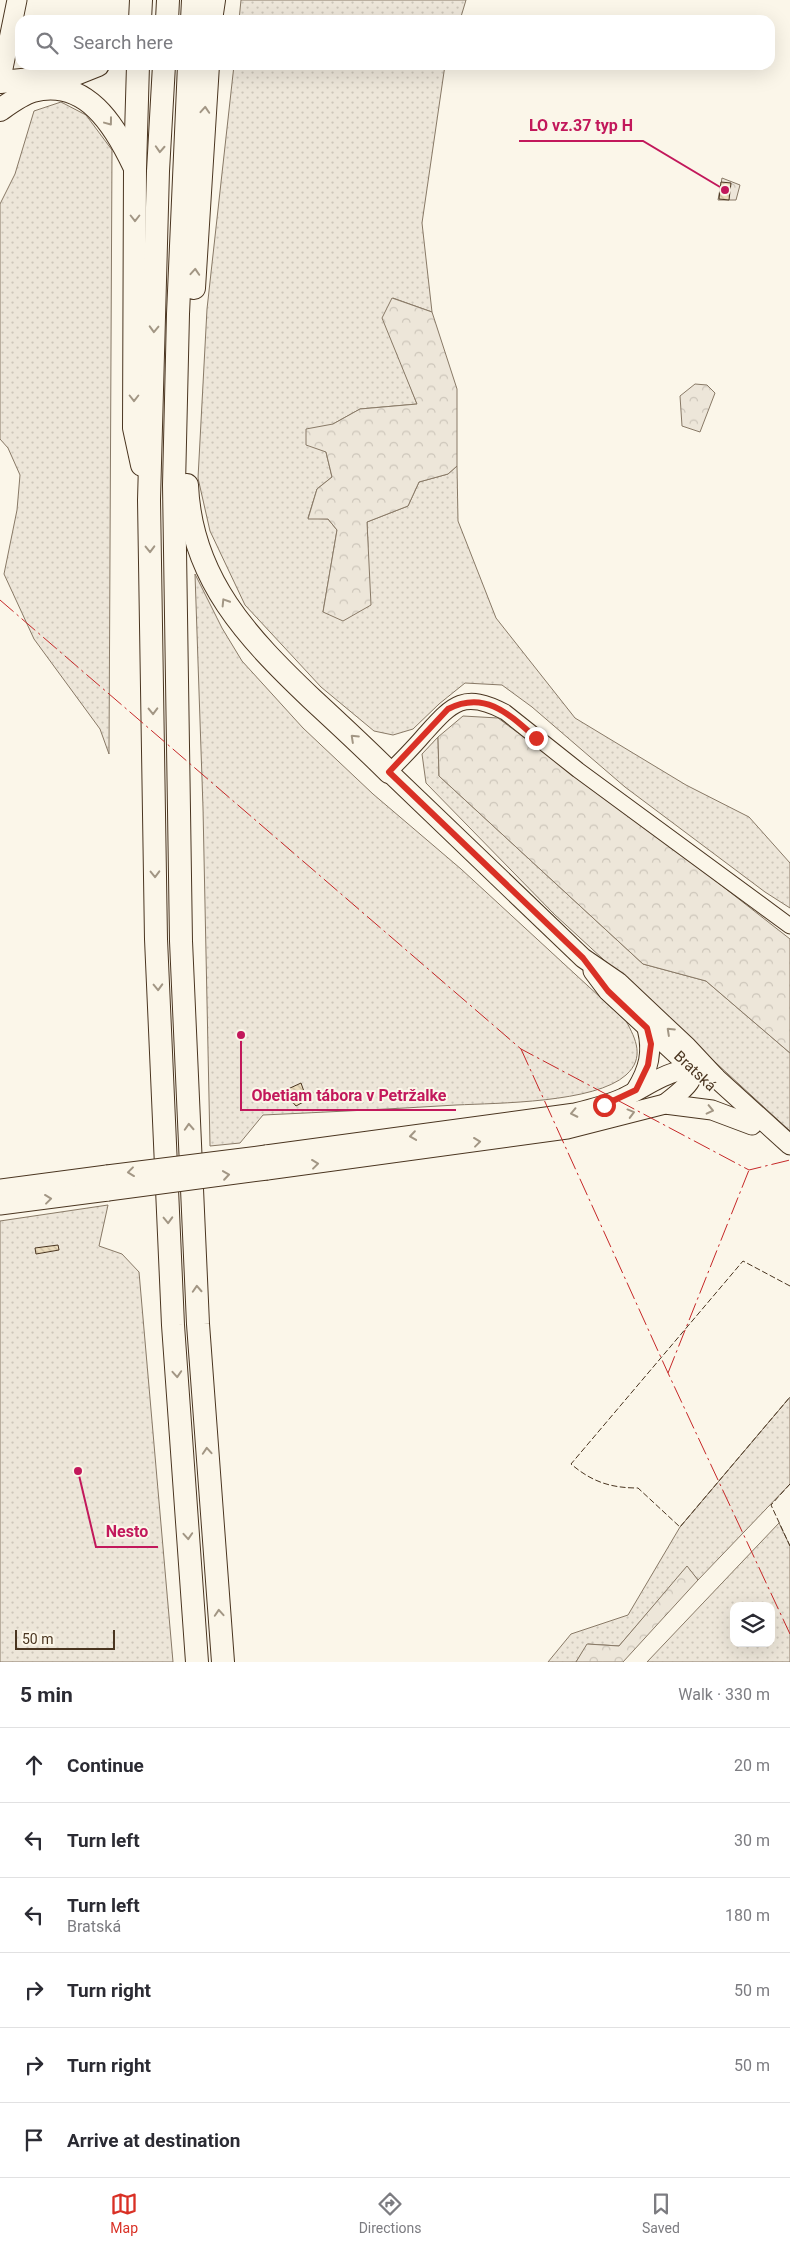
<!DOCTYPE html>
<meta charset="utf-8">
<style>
:root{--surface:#fff;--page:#f7f7f7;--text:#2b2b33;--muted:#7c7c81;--line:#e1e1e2;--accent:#d93025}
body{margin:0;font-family:Roboto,sans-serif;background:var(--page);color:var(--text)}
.controls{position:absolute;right:15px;bottom:15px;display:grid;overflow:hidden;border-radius:10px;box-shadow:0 5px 20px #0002}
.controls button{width:45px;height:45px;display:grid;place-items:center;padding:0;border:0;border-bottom:1px solid var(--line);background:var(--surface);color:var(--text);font:25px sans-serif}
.scale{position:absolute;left:15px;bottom:12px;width:100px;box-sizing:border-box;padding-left:5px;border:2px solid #4a3520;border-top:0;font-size:14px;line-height:18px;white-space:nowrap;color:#4a3520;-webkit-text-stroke:4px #fbf6e9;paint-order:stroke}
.stop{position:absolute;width:15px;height:15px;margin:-11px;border:4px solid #d93025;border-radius:50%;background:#fff}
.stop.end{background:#d93025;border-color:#fff;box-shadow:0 1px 5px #0008}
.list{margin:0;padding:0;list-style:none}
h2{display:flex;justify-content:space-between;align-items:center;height:65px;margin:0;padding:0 20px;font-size:21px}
h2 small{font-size:16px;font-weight:400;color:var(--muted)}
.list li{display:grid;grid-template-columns:32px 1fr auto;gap:15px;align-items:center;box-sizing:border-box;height:75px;padding:0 20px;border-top:1px solid var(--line)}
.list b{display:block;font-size:19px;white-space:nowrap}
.list p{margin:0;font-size:16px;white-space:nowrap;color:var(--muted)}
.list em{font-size:16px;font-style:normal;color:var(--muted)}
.icon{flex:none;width:28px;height:28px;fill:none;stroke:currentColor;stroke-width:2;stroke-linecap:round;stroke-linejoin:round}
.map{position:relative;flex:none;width:790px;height:1662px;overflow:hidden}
.search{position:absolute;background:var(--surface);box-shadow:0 5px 20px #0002;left:15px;right:15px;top:15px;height:55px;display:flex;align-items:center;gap:12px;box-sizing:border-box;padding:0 18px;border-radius:15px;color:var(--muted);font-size:19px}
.sheet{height:515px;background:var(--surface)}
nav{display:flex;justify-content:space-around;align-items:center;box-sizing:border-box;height:70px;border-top:1px solid var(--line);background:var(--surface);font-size:14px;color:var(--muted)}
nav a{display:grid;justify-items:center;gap:2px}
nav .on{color:var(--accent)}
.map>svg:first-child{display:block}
</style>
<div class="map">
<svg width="790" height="1662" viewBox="0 0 790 1662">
<defs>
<pattern id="grass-dots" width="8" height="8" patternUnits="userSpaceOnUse" patternTransform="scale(1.25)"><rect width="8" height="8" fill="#ede6d9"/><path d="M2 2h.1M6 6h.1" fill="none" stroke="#cdc6ba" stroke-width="1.8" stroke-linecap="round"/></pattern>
<pattern id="forest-crowns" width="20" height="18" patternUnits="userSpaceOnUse" patternTransform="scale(1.25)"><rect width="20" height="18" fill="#ede6d9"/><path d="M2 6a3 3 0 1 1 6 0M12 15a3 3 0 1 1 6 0" fill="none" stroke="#cdc6ba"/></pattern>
<pattern id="building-back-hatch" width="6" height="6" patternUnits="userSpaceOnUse" patternTransform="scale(1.25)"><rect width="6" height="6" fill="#ecdcbc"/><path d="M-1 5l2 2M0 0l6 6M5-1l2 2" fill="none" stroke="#ccbda1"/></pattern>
</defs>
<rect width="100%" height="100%" fill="#fbf6e9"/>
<g fill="url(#grass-dots)" stroke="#887966" fill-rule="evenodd">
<polygon points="241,0 466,0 460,20 239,20"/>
<polygon points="234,65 445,65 422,223 432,312 393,298 402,365 417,404 360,409 333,424 326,452 332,477 317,489 308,518 328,519 337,530 323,612 368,547 367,522 408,506 419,482 448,474 457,466 458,521 496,618 575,718 686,785 749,817 790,863 790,908 765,892 625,787 532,707 502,685 465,683 439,704 413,729 393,735 374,731 321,687 245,605 210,531 198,478 207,309"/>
<polygon points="61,102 86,115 112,150 109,754 100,729 34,639 4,574 17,510 20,475 8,448 0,439 0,204 15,174 34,111"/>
<path d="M195,574L222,628L242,661L303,728L373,794L461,869L626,1021C636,1039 645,1058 626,1075C595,1103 498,1103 456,1105C392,1109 327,1112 263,1115L240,1143L210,1146L203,808Z"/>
<polygon points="438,737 439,776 643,964 706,981 790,1053 790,1131 554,914 426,783 422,754"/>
<polygon points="108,1205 99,1246 122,1254 139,1272 173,1662 0,1662 0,1221"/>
<polygon points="790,1397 790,1484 698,1580 687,1567 619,1646 588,1644 576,1662 548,1662 571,1634 628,1615 680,1527"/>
<path d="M779,1523L790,1546V1662H647ZM734,1606H771V1643H734Z"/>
</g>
<g fill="url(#forest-crowns)" stroke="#887966">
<polygon points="722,178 740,185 736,200 718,200"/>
<polygon points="392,298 432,312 457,389 457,466 448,474 419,482 408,506 367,522 371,605 343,621 323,612 337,530 328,519 308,519 317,489 332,477 326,452 306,445 306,429 333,424 360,409 417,404 382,318"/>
<polygon points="695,384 707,385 715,393 700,432 682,426 680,396"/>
<polygon points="463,716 498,718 703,871 790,939 790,1053 706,981 643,964 439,776 438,737"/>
<polygon points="687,1566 698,1580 623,1662 576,1662 587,1644 619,1646"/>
</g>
<g fill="url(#building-back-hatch)" stroke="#4a3520">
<polygon points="721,182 731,183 729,200 719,199"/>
<polygon points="301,1083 307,1100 296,1106 289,1098 288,1089"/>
<polygon points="58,1245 59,1250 36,1254 35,1248"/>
</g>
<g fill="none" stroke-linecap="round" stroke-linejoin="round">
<defs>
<path id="minor" d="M389,772C401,760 413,748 424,735C452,704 463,690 505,712L578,770L790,926"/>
<g id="major">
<polyline points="0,83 17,0"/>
<polyline points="389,772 583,958 618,982 687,1047 716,1078 790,1145"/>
<polyline points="593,971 608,991 687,1064"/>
<path d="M636,1090C649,1069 653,1052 647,1028"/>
<path d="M665,1104C681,1091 699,1081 692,1058"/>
<path d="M266,1155L575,1113C591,1109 607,1105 623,1098C655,1083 679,1058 715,1077"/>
<polyline points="267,1170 567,1129 665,1104 712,1110 752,1125"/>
<polyline points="0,1189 107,1175"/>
<polyline points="0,1205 108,1191"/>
</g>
<g id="highway">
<polyline points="140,20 141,0"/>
<polyline points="167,20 168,0"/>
<polyline points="192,20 193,0"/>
<polyline points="211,20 214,0"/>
<polyline points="138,65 135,169 134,428 142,465"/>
<polyline points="164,65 158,171 149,500 156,939 173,1325 197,1662"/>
<polyline points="189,65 178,314 174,485 181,941 198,1324 223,1662"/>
<polyline points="0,82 73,75 98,65"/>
<path d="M0,110C10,103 22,94 33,91C86,77 115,126 134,166"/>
<polyline points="194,288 208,65"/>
<path d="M187,485C191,579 248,638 312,699C338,723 364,747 389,772"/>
</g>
</defs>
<use href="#minor" stroke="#4a3520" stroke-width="17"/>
<use href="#major" stroke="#4a3520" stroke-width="21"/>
<use href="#highway" stroke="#4a3520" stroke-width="24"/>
<use href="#minor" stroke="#fbf6e9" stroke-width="15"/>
<use href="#major" stroke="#fbf6e9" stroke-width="19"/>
<use href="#highway" stroke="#fbf6e9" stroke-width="22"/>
<defs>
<g id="major-bridge">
<polyline points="107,1175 266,1155"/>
<polyline points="108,1191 267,1170"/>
</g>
</defs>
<use href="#major-bridge" stroke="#4a3520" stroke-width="21" stroke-linecap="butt"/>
<use href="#major-bridge" stroke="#fbf6e9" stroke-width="19"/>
<g stroke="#4a3520" stroke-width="1" stroke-dasharray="6 2.5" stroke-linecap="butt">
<path d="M790,1286L743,1261L571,1464C592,1482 611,1488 638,1488L680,1527L790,1397"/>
<polyline points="790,1484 771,1505 790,1546"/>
</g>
<g stroke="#c62828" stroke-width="1" stroke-dasharray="18 4 2.5 4" stroke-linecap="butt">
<polyline points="0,600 521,1049 749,1170 790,1160"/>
<polyline points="521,1049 668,1373 790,1634"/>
<polyline points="668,1373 749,1170"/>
</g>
</g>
<defs><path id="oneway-chevron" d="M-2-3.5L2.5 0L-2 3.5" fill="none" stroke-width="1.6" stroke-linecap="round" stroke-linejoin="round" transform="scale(1.25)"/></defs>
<g stroke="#a29684">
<use href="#oneway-chevron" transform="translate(205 110) rotate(-86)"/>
<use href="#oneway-chevron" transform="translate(109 122) rotate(53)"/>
<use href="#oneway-chevron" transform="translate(160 149) rotate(93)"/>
<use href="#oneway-chevron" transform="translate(135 218) rotate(90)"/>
<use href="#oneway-chevron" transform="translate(195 272) rotate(-86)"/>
<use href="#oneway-chevron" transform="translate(154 329) rotate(92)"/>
<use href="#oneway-chevron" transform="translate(134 398) rotate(90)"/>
<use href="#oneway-chevron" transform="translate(150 549) rotate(89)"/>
<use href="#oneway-chevron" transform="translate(225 602) rotate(-122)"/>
<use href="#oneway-chevron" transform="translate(153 711) rotate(89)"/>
<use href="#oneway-chevron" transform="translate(354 738) rotate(-137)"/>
<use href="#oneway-chevron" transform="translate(155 874) rotate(89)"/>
<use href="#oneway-chevron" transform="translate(158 987) rotate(88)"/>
<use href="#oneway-chevron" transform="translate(670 1031) rotate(-137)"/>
<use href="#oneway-chevron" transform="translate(710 1110) rotate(13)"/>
<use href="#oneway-chevron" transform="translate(574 1113) rotate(168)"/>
<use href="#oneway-chevron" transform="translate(631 1113) rotate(-15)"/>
<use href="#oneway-chevron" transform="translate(189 1127) rotate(-93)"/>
<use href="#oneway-chevron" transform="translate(413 1136) rotate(172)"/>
<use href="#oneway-chevron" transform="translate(477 1142) rotate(-7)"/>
<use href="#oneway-chevron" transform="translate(315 1164) rotate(-7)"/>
<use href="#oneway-chevron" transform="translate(131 1172) rotate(173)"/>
<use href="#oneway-chevron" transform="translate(226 1175) rotate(-8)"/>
<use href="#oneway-chevron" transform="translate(48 1199) rotate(-7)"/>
<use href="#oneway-chevron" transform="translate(168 1220) rotate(88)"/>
<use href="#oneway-chevron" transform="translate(197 1289) rotate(-93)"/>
<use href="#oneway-chevron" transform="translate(177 1374) rotate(86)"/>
<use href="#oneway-chevron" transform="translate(207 1451) rotate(-94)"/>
<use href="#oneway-chevron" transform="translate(188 1536) rotate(86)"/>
<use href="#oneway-chevron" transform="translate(219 1613) rotate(-94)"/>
</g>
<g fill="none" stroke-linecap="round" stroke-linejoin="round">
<path stroke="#d93025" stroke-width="6" d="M536,738C509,714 485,690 448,709L389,772L583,958L608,991L647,1028L651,1044L648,1065L636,1090L604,1105"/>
</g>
<g text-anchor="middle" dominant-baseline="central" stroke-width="4" stroke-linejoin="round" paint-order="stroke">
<g font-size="15" fill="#4a3520" stroke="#fbf6e9">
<text transform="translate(695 1071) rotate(43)">Bratská</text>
</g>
</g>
<path fill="none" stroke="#c2185b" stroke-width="2" d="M725 190L643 141H519M241 1035L241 1110H456M78 1471L96 1547H158"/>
<g fill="#c2185b" stroke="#fbf6e9" stroke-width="2">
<circle cx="725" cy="190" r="5"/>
<circle cx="241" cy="1035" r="5"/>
<circle cx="78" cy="1471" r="5"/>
</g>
<g font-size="16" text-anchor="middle" font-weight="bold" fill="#c2185b" stroke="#fbf6e9" stroke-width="4" stroke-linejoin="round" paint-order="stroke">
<text x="581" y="131">LO vz.37 typ H</text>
<text x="349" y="1101">Obetiam tábora v Petržalke</text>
<text x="127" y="1537">Nesto</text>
</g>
</svg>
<div class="controls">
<button><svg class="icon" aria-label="layers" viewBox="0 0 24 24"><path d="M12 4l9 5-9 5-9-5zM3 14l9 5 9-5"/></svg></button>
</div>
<div class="scale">50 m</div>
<div class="stop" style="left:604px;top:1105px"></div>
<div class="stop end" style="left:536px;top:738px"></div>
<div class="search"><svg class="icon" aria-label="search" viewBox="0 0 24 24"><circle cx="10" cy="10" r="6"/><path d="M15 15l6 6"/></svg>Search here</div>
</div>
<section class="sheet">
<h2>5 min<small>Walk · 330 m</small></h2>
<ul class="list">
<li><svg class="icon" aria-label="ahead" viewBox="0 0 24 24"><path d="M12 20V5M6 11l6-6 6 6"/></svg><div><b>Continue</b></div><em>20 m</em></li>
<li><svg class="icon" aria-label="left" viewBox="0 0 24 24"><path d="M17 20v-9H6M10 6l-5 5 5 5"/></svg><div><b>Turn left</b></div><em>30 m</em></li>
<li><svg class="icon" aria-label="left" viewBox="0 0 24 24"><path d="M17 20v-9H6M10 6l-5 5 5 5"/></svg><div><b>Turn left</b><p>Bratská</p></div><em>180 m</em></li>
<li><svg class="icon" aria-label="right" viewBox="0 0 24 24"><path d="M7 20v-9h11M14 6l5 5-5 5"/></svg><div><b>Turn right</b></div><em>50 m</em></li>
<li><svg class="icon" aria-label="right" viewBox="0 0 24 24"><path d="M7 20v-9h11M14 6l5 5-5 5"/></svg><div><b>Turn right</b></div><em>50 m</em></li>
<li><svg class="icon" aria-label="arrive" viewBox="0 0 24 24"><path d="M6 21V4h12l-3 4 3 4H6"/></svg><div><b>Arrive at destination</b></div></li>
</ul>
</section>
<nav>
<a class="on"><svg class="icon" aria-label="map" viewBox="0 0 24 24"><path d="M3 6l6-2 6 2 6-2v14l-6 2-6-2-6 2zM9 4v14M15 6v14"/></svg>Map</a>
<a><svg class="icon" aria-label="directions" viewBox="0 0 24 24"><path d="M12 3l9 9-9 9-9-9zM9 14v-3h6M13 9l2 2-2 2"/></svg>Directions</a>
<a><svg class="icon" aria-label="saved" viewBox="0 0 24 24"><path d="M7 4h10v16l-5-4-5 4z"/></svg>Saved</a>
</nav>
